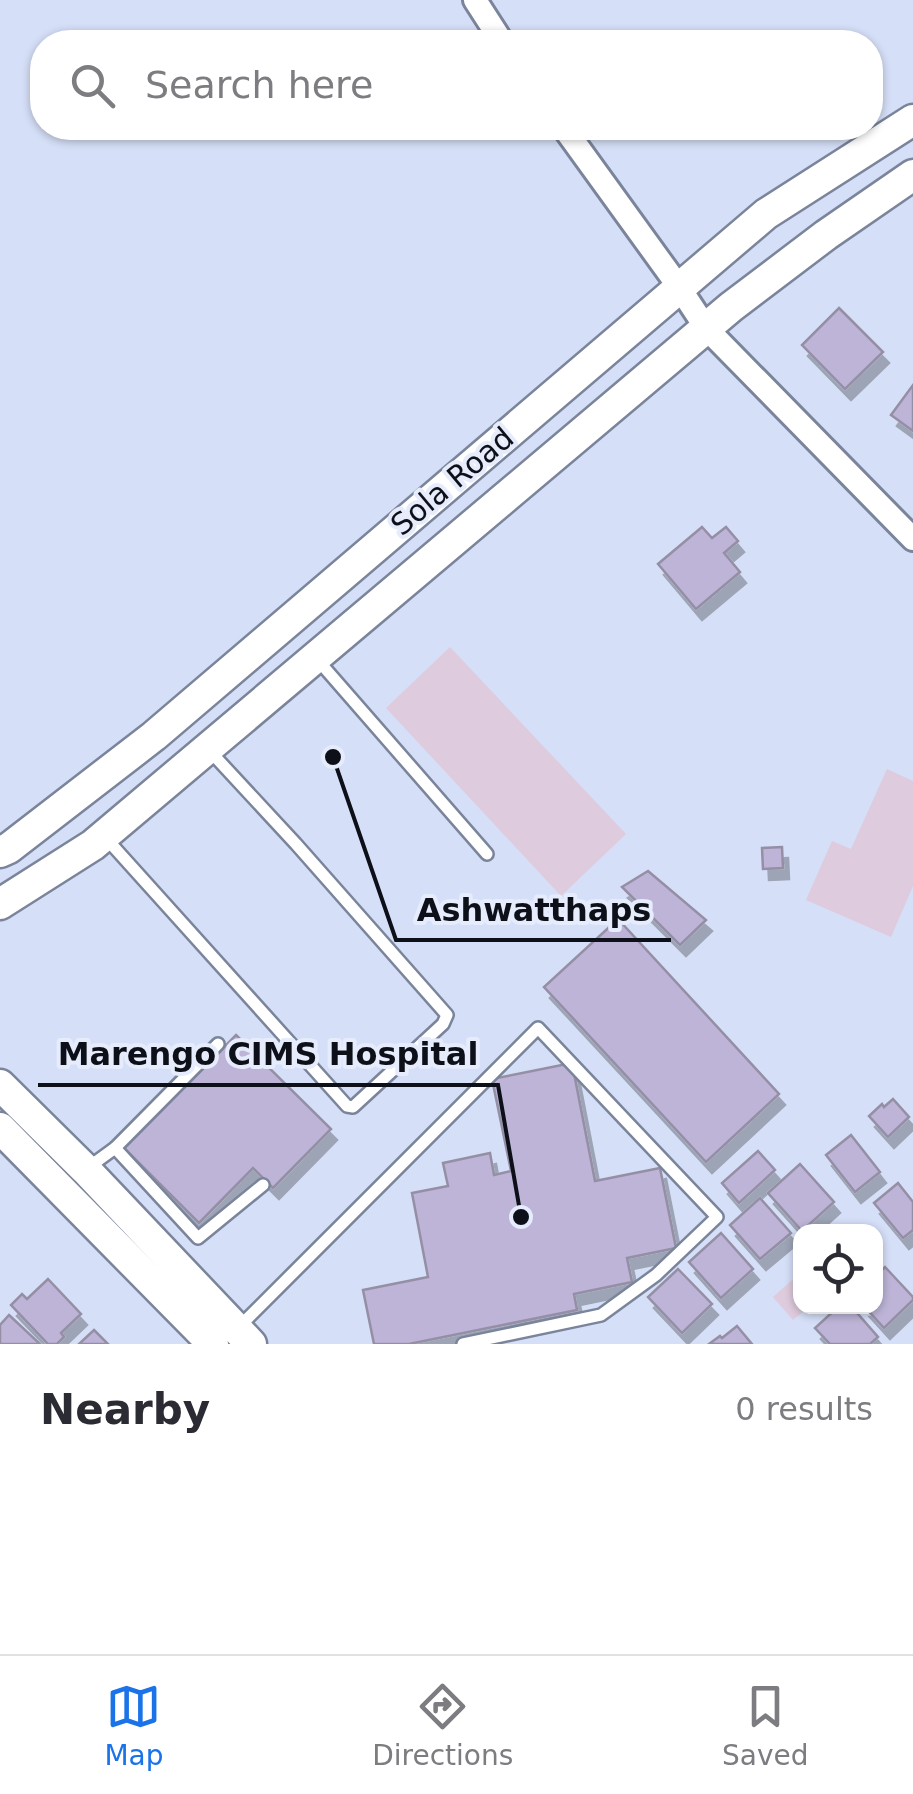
<!DOCTYPE html>
<style>
:root{--surface:#fff;--page:#f2f2f3;--text:#2b2b33;--muted:#7c7c81;--line:#e1e1e2;--accent:#1a73e8}
body{margin:0;font-family:"DejaVu Sans",sans-serif;background:var(--page);color:var(--text)}
.controls{position:absolute;right:30px;bottom:30px;display:grid;overflow:hidden;border-radius:20px;box-shadow:0 2px 8px #0004}
.controls button{width:90px;height:90px;display:grid;place-items:center;padding:0;border:0;border-bottom:2px solid var(--line);background:var(--surface);color:var(--text);font:50px sans-serif}
.list{margin:0;padding:0;list-style:none}
h2{display:flex;justify-content:space-between;align-items:center;height:130px;margin:0;padding:0 40px;font-size:42px}
h2 small{font-size:32px;font-weight:400;color:var(--muted)}
.icon{flex:none;width:55px;height:55px;fill:none;stroke:currentColor;stroke-width:2;stroke-linecap:round;stroke-linejoin:round}
.map{position:relative;flex:none;width:913px;height:1344px;overflow:hidden}
.search{position:absolute;background:var(--surface);box-shadow:0 2px 8px #0004;left:30px;right:30px;top:30px;height:110px;display:flex;align-items:center;gap:25px;box-sizing:border-box;padding:0 35px;border-radius:40px;color:var(--muted);font-size:38px}
.sheet{height:310px;background:var(--surface)}
nav{display:flex;justify-content:space-around;align-items:center;box-sizing:border-box;height:140px;border-top:2px solid var(--line);background:var(--surface);font-size:28px;color:var(--muted)}
nav a{display:grid;justify-items:center;gap:5px}
nav .on{color:var(--accent)}
.map>svg:first-child{display:block}
</style>
<div class="map">
<svg width="913" height="1344" viewBox="0 0 913 1344">
<defs>
<filter id="shadow"><feDropShadow dx="6" dy="11" stdDeviation="0" flood-color="#0004"/></filter>
</defs>
<rect width="100%" height="100%" fill="#d5dff7"/>
<g fill="#decbdd">
<polygon points="450,647 626,834 561,896 386,708"/>
<polygon points="887,769 913,781 913,886 891,937 806,900 832,841 851,849"/>
<polygon points="800,1273 800,1306 809,1307 793,1320 773,1297"/>
</g>
<g fill="#bdb4d7" stroke="#958fa6" stroke-width="2.5" filter="url(#shadow)">
<polygon points="839,308 883,352 845,389 802,345"/>
<polygon points="913,385 913,431 891,415"/>
<polygon points="702,527 712,538 726,527 738,541 724,553 740,572 696,609 658,564"/>
<polygon points="782,847 783,868 763,869 762,848"/>
<polygon points="648,871 706,920 680,945 622,887"/>
<polygon points="618,919 779,1094 706,1162 544,987"/>
<polygon points="236,1035 331,1129 273,1188 253,1168 199,1223 124,1148"/>
<polygon points="572,1063 595,1181 660,1168 676,1248 627,1258 632,1282 574,1294 577,1310 409,1344 374,1344 363,1290 428,1277 412,1193 448,1186 443,1163 490,1153 494,1175 511,1171 492,1079"/>
<polygon points="893,1099 909,1117 888,1137 869,1116 882,1104 884,1107"/>
<polygon points="851,1135 880,1172 855,1192 826,1155"/>
<polygon points="758,1151 775,1170 739,1203 722,1183"/>
<polygon points="800,1164 834,1202 802,1231 768,1193"/>
<polygon points="898,1183 913,1202 913,1230 903,1238 874,1203"/>
<polygon points="760,1198 791,1233 760,1259 730,1225"/>
<polygon points="721,1233 753,1269 721,1298 689,1262"/>
<polygon points="885,1267 913,1297 913,1300 884,1328 864,1306 876,1306 876,1276"/>
<polygon points="678,1269 712,1304 682,1333 648,1297"/>
<polygon points="48,1279 81,1314 61,1333 64,1337 57,1344 48,1344 11,1305 22,1294 27,1299"/>
<polygon points="839,1306 851,1306 878,1337 870,1344 830,1344 815,1328"/>
<polygon points="9,1315 40,1344 0,1344 0,1325"/>
<polygon points="737,1326 752,1344 709,1344 720,1336 722,1338"/>
<polygon points="94,1330 108,1344 79,1344"/>
</g>
<g fill="none" stroke-linecap="round" stroke-linejoin="round">
<defs>
<g id="lane">
<polyline points="316,658 487,854"/>
<polyline points="104,836 347,1106 353,1107 443,1024 447,1015 296,844 208,749"/>
<polyline points="115,1148 198,1238 263,1185"/>
<polyline points="89,1167 115,1148 218,1044"/>
<polyline points="240,1326 538,1028 717,1217 656,1275 601,1315 463,1344"/>
</g>
<g id="street">
<polyline points="475,0 502,42"/>
<polyline points="564,128 679,287 706,328 913,539"/>
</g>
<g id="secondary">
<polyline points="0,852 9,848 154,736 766,214 913,120"/>
<polyline points="0,904 93,845 731,307 826,235 913,175"/>
<polyline points="0,1085 86,1170 251,1344"/>
<polyline points="0,1128 213,1344"/>
</g>
</defs>
<use href="#lane" stroke="#7a849a" stroke-width="16"/>
<use href="#street" stroke="#7a849a" stroke-width="28"/>
<use href="#secondary" stroke="#7a849a" stroke-width="35"/>
<use href="#lane" stroke="#fff" stroke-width="11"/>
<use href="#street" stroke="#fff" stroke-width="22"/>
<use href="#secondary" stroke="#fff" stroke-width="30"/>
</g>
<g text-anchor="middle" dominant-baseline="central" stroke-width="8" stroke-linejoin="round" paint-order="stroke">
<g font-size="30" fill="#0d1018" stroke="#e6ecfb">
<text transform="translate(452 481) rotate(-40)">Sola Road</text>
</g>
</g>
<path fill="none" stroke="#0d1018" stroke-width="4" d="M333 757L396 940H671M521 1217L498 1085H38"/>
<g fill="#0d1018" stroke="#e6ecfb" stroke-width="4">
<circle cx="333" cy="757" r="10"/>
<circle cx="521" cy="1217" r="10"/>
</g>
<g font-size="32" text-anchor="middle" font-weight="bold" fill="#0d1018" stroke="#e6ecfb" stroke-width="8" stroke-linejoin="round" paint-order="stroke">
<text x="534" y="921">Ashwatthaps</text>
<text x="268" y="1065">Marengo CIMS Hospital</text>
</g>
</svg>
<div class="controls">
<button><svg class="icon" aria-label="locate" viewBox="0 0 24 24"><circle cx="12" cy="12" r="6"/><path d="M12 2v4M12 18v4M2 12h4M18 12h4"/></svg></button>
</div>
<div class="search"><svg class="icon" aria-label="search" viewBox="0 0 24 24"><circle cx="10" cy="10" r="6"/><path d="M15 15l6 6"/></svg>Search here</div>
</div>
<section class="sheet">
<h2>Nearby<small>0 results</small></h2>
<ul class="list">
</ul>
</section>
<nav>
<a class="on"><svg class="icon" aria-label="map" viewBox="0 0 24 24"><path d="M3 6l6-2 6 2 6-2v14l-6 2-6-2-6 2zM9 4v14M15 6v14"/></svg>Map</a>
<a><svg class="icon" aria-label="directions" viewBox="0 0 24 24"><path d="M12 3l9 9-9 9-9-9zM9 14v-3h6M13 9l2 2-2 2"/></svg>Directions</a>
<a><svg class="icon" aria-label="saved" viewBox="0 0 24 24"><path d="M7 4h10v16l-5-4-5 4z"/></svg>Saved</a>
</nav>
